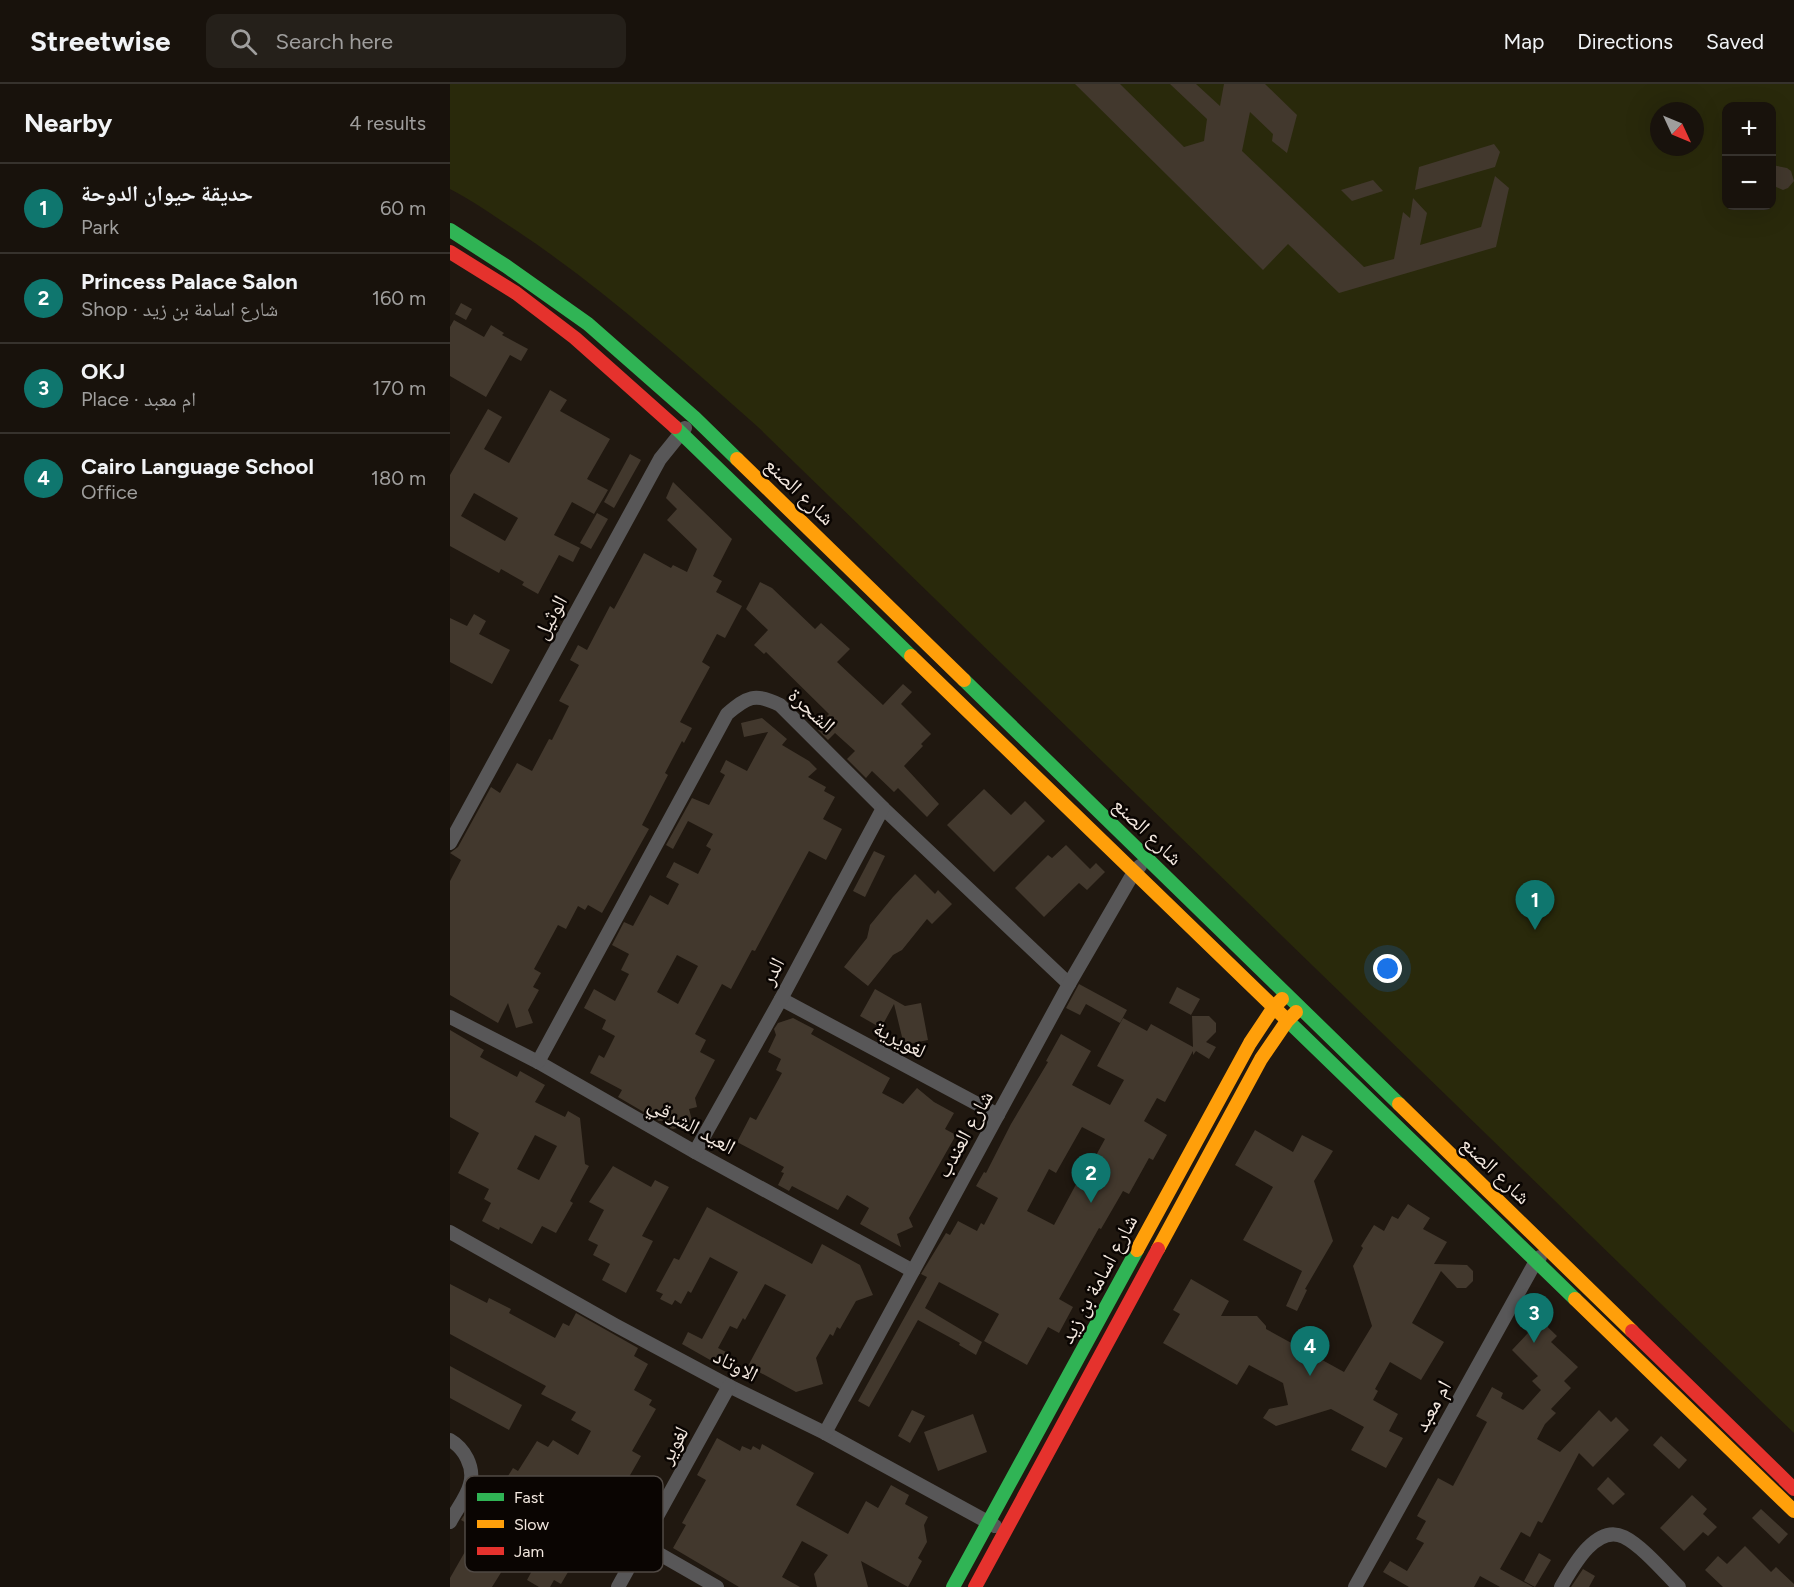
<!DOCTYPE html>
<meta charset="utf-8">
<style>
:root{--surface:#18120c;--page:#25201a;--text:#f1f3f6;--muted:#9f9e9d;--line:#36322d;--accent:#0f766e}
body{margin:0;font-family:Figtree,"Noto Naskh Arabic",sans-serif;background:var(--page);color:var(--text)}
.controls{position:absolute;right:18px;top:18px;display:grid;overflow:hidden;border-radius:12px;box-shadow:0 6px 24px #0002}
.controls button{width:54px;height:54px;display:grid;place-items:center;padding:0;border:0;border-bottom:2px solid var(--line);background:var(--surface);color:var(--text);font:30px sans-serif}
.compass{position:absolute;left:1200px;top:18px;width:54px;height:54px;border-radius:50%;background:var(--surface);box-shadow:0 6px 24px #0002;rotate:134deg}
.you{position:absolute;left:938px;top:885px;width:21px;height:21px;margin:-15px;border:4px solid #fff;border-radius:50%;background:#1a73e8;box-shadow:0 0 0 9px #1a73e833}
.badge{display:grid;place-items:center;width:39px;height:39px;border-radius:50%;background:var(--accent);color:#fff;font-size:20px;font-weight:700}
.pin{position:absolute;translate:-50% -50px;filter:drop-shadow(0 2px 3px #0008)}
.pin::after{content:'';position:absolute;top:32px;width:21px;height:18px;background:inherit;clip-path:polygon(0 0,100% 0,50% 100%)}
.list{margin:0;padding:0;list-style:none}
h2{display:flex;justify-content:space-between;align-items:center;height:78px;margin:0;padding:0 24px;font-size:26px}
h2 small{font-size:20px;font-weight:400;color:var(--muted)}
.list li{display:grid;grid-template-columns:39px 1fr auto;gap:18px;align-items:center;box-sizing:border-box;height:90px;padding:0 24px;border-top:2px solid var(--line)}
.list b{display:block;font-size:22px;white-space:nowrap}
.list p{margin:0;font-size:20px;white-space:nowrap;color:var(--muted)}
.list em{font-size:20px;font-style:normal;color:var(--muted)}
.icon{flex:none;width:33px;height:33px;fill:none;stroke:currentColor;stroke-width:2;stroke-linecap:round;stroke-linejoin:round}
.map{position:relative;flex:none;width:1344px;height:1503px;overflow:hidden}
header{display:flex;align-items:center;gap:36px;box-sizing:border-box;height:84px;padding:0 30px;background:var(--surface);border-bottom:2px solid var(--line)}
header strong{font-size:28px}
nav{display:flex;gap:33px;margin-inline-start:auto;font-size:21px}
.search{width:420px;height:54px;background:var(--page);display:flex;align-items:center;gap:15px;box-sizing:border-box;padding:0 21px;border-radius:12px;color:var(--muted);font-size:22px}
main{display:flex}
aside{flex:1;background:var(--surface)}
.map>svg:first-child{display:block}
</style>
<header>
<strong>Streetwise</strong>
<div class="search"><svg class="icon" aria-label="search" viewBox="0 0 24 24"><circle cx="10" cy="10" r="6"/><path d="M15 15l6 6"/></svg>Search here</div>
<nav><a>Map</a><a>Directions</a><a>Saved</a></nav>
</header>
<main>
<aside>
<h2>Nearby<small>4 results</small></h2>
<ul class="list">
<li><span class="badge">1</span><div><b>حديقة حيوان الدوحة</b><p>Park</p></div><em>60 m</em></li>
<li><span class="badge">2</span><div><b>Princess Palace Salon</b><p>Shop · شارع اسامة بن زيد</p></div><em>160 m</em></li>
<li><span class="badge">3</span><div><b>OKJ</b><p>Place · ام معبد</p></div><em>170 m</em></li>
<li><span class="badge">4</span><div><b>Cairo Language School</b><p>Office</p></div><em>180 m</em></li>
</ul>
</aside>
<div class="map">
<svg width="1344" height="1503" viewBox="0 0 1344 1503">
<rect width="100%" height="100%" fill="#201810"/>
<path fill="#29290b" fill-rule="evenodd" d="M0,0H1344V1349L308,343C231,275 155,206 70,149C47,134 25,118 0,105ZM1276,22H1322V122H1276ZM1209,27H1245V63H1209Z"/>
<g fill="#42382d" fill-rule="evenodd">
<polygon points="625,0 670,0 734,63 754,57 757,35 720,0 746,0 770,22 774,0 815,0 847,31 837,69 822,57 823,50 800,28 792,67 914,183 944,175 953,128 960,134 963,114 977,129 970,161 1031,143 1045,92 1059,104 1046,163 889,209 838,160 813,186"/>
<polygon points="1044,60 1050,68 1045,83 965,106 969,83"/>
<polygon points="1322,81 1337,84 1341,87 1344,97 1338,104 1333,106 1324,102 1322,97"/>
<polygon points="923,96 933,107 902,117 891,106"/>
<polygon points="11,219 22,225 16,236 5,230"/>
<polygon points="4,236 34,253 41,241 54,249 52,251 78,265 71,277 60,271 36,313 0,292 0,243"/>
<path d="M100,306L117,316L110,327L160,355L137,395L158,406L144,430L122,418L104,451L130,464L123,478L109,471L88,510L72,501L74,498L51,485L49,489L0,462V391L38,325L52,333L34,365L59,379ZM24,409L68,434L55,457L11,432Z"/>
<polygon points="180,370 191,376 164,424 154,418"/>
<polygon points="223,398 282,455 263,492 272,497 266,508 292,522 275,554 267,550 252,578 260,583 230,638 242,644 234,659 232,657 215,689 218,691 192,741 199,745 152,829 138,821 135,826 128,822 116,845 108,841 84,885 91,889 83,903 89,906 78,926 83,939 66,944 58,919 48,939 0,911 0,797 11,776 0,769 8,763 41,703 50,709 67,679 82,687 99,655 102,656 119,622 109,617 129,581 120,576 128,561 137,566 160,522 164,525 194,469 221,484 223,481 237,488 247,465 217,436 227,425 216,414"/>
<polygon points="147,429 158,435 141,465 130,459"/>
<polygon points="310,498 322,504 365,545 371,539 400,565 387,578 433,621 453,600 462,608 451,620 481,650 471,660 473,662 454,682 489,720 477,733 448,704 444,708 422,687 416,694 397,675 405,667 385,649 378,656 368,646 379,634 377,632 379,630 316,568 314,570 304,561 318,546 296,525"/>
<polygon points="24,530 36,537 29,550 60,566 42,600 0,578 0,534 17,542"/>
<path d="M312,634L337,655L332,661L359,677L367,685L358,693L376,703L374,707L385,713L373,735L392,745L376,776L359,767L305,867L302,866L281,905L272,900L245,950L256,956L250,968L265,976L245,1014L247,1023L239,1025L243,1040L223,1045L220,1044L219,1036L209,1037L168,1013L172,1006L140,989L149,971L154,974L165,952L152,945L156,936L134,924L144,905L165,917L179,890L171,886L179,870L162,861L174,838L183,842L200,811L218,821L229,800L216,793L224,778L248,790L261,765L256,762L263,750L238,737L223,765L216,761L242,714L259,721L275,691L270,688L276,676L297,687L318,648L294,653L291,639ZM227,871L248,882L228,920L207,908Z"/>
<polygon points="534,705 561,731 575,717 595,737 544,788 497,741"/>
<polygon points="616,761 640,785 646,779 655,788 637,806 629,799 594,833 565,804 598,771 602,774"/>
<polygon points="424,767 435,772 415,813 403,807"/>
<polygon points="465,790 485,810 488,806 502,820 482,840 477,835 452,866 443,871 418,902 394,883 417,854 420,841 443,813"/>
<polygon points="629,900 677,926 670,939 636,920 630,931 616,924"/>
<polygon points="727,903 750,915 741,931 719,919"/>
<polygon points="425,905 455,922 471,919 478,956 454,961 444,920 431,944 410,932"/>
<path d="M742,932H759L766,939V948L756,958L766,963L759,975L746,967L743,971V967L715,1018L707,1014L694,1037L717,1051L703,1076L699,1074L679,1110L673,1107L651,1145L649,1144L609,1215L623,1223L609,1249L598,1243L577,1281L534,1257L549,1230L489,1198L475,1224L532,1258L526,1271L509,1261L510,1259L468,1236L419,1323L408,1317L477,1193L471,1190L496,1149L500,1151L508,1137L527,1147L531,1139L534,1141L548,1114L526,1102L534,1088L536,1089L561,1040L598,978L596,977L611,950L641,967L622,1001L660,1021L674,996L647,982L673,934L697,947L701,940L743,963ZM632,1043L655,1055L633,1095L630,1093L604,1141L577,1127L578,1125L599,1085L606,1089Z"/>
<polygon points="343,934 364,945 361,950 440,994 432,1009 453,1020 467,1004 484,1018 504,1029 495,1045 506,1051 459,1134 463,1143 447,1150 451,1163 410,1140 419,1124 397,1111 388,1126 342,1102 339,1107 328,1101 334,1089 331,1088 334,1083 287,1058 300,1033 306,1036 332,989 326,986 331,975 318,968 326,951 324,945 328,939"/>
<path d="M0,946L34,966L30,973L67,993L70,987L95,1001L85,1018L115,1033L118,1027L130,1034L135,1080L139,1082L120,1117L123,1119L106,1149L92,1142L82,1160L50,1143L49,1146L32,1137L41,1119L34,1115L39,1105L8,1089L29,1049L0,1033ZM85,1051L107,1062L89,1096L67,1085Z"/>
<polygon points="805,1046 843,1068 852,1051 883,1067 864,1097 883,1157 855,1205 857,1206 847,1227 836,1222 852,1187 793,1156 823,1103 785,1081"/>
<polygon points="163,1082 201,1103 205,1096 219,1103 192,1152 203,1157 176,1209 152,1196 160,1180 143,1171 148,1161 138,1156 154,1126 139,1118"/>
<polygon points="958,1120 980,1134 973,1145 997,1158 984,1180 1017,1181 1023,1187 1023,1197 1016,1204 1007,1204 991,1187 962,1239 994,1258 971,1296 940,1278 925,1305 928,1307 923,1316 948,1330 939,1347 953,1354 936,1384 901,1366 914,1343 881,1325 826,1342 813,1334 819,1325 838,1321 833,1299 799,1281 787,1301 713,1259 730,1230 723,1226 741,1195 779,1217 771,1232 807,1232 816,1242 816,1245 894,1288 922,1242 903,1182 913,1164 911,1162 924,1141 934,1147 942,1132 948,1135"/>
<polygon points="257,1123 362,1180 372,1160 410,1181 423,1211 406,1217 390,1245 387,1243 383,1252 380,1250 366,1274 373,1300 346,1308 298,1282 336,1211 315,1200 295,1236 293,1234 287,1245 280,1242 268,1264 276,1268 269,1281 232,1260 238,1248 252,1255 288,1188 260,1173 241,1209 238,1207 231,1220 225,1216 222,1221 210,1215 213,1210 206,1207 224,1174 229,1176"/>
<polygon points="0,1200 37,1219 39,1214 61,1225 59,1229 105,1254 113,1239 119,1242 126,1229 188,1264 184,1272 198,1280 184,1306 202,1316 199,1321 206,1325 182,1367 191,1372 179,1393 184,1396 178,1407 161,1398 145,1425 128,1415 122,1427 103,1416 100,1421 89,1415 68,1451 121,1483 111,1500 104,1496 100,1503 89,1503 77,1496 85,1481 77,1476 78,1474 11,1436 20,1422 22,1424 36,1397 50,1405 63,1384 68,1387 87,1357 98,1363 103,1356 128,1371 141,1347 121,1336 126,1328 91,1310 96,1302 0,1250"/>
<polygon points="1080,1226 1107,1252 1101,1258 1128,1283 1114,1297 1121,1304 1101,1325 1106,1329 1095,1340 1087,1355 1110,1368 1149,1326 1161,1338 1166,1333 1179,1346 1143,1383 1129,1369 1092,1439 1088,1437 1080,1453 1071,1448 1050,1485 1083,1503 1050,1503 1030,1492 1024,1503 959,1503 933,1488 940,1477 957,1487 974,1459 966,1455 976,1437 967,1432 988,1394 1003,1402 1037,1338 1026,1332 1042,1303 1053,1309 1051,1314 1073,1326 1091,1306 1082,1297 1088,1292 1062,1266 1078,1249 1068,1239"/>
<polygon points="0,1282 72,1321 59,1346 0,1314"/>
<polygon points="462,1326 475,1332 460,1359 448,1352"/>
<polygon points="523,1330 537,1368 488,1387 474,1348"/>
<polygon points="1211,1352 1237,1376 1229,1385 1203,1361"/>
<polygon points="267,1354 290,1367 292,1362 301,1366 303,1362 310,1366 312,1360 364,1389 346,1421 398,1450 416,1417 428,1424 441,1401 459,1411 455,1420 478,1433 474,1441 477,1458 468,1474 472,1477 458,1503 411,1477 418,1503 367,1503 364,1490 378,1471 352,1457 332,1493 350,1503 289,1503 223,1464 236,1441 232,1439 256,1396 247,1391"/>
<polygon points="1158,1393 1175,1410 1163,1421 1147,1405"/>
<polygon points="1242,1411 1257,1425 1253,1430 1267,1443 1258,1452 1253,1448 1234,1467 1210,1444"/>
<polygon points="1311,1425 1338,1450 1329,1460 1302,1434"/>
<polygon points="1295,1462 1321,1488 1326,1483 1344,1500 1344,1503 1273,1503 1255,1486 1268,1472 1277,1480"/>
<polygon points="16,1466 52,1487 42,1503 0,1503 0,1494"/>
<polygon points="1089,1469 1101,1476 1085,1503 1074,1497"/>
<polygon points="1133,1485 1145,1492 1139,1503 1121,1503"/>
</g>
<g fill="none" stroke-linecap="round" stroke-linejoin="round">
<g stroke="#585758" stroke-width="14">
<polyline points="0,759 210,375 235,344"/>
<polyline points="331,915 548,1031"/>
<polyline points="0,933 88,978 245,1068 463,1187"/>
<path d="M88,978L277,630C297,613 305,608 330,621L433,724L619,900"/>
<polyline points="245,1068 331,915 433,724"/>
<polyline points="0,1148 165,1241 279,1302 375,1349 545,1442"/>
<polyline points="375,1349 619,900 684,788 690,782"/>
<path d="M0,1356C14,1364 25,1383 20,1400C17,1413 6,1426 0,1438"/>
<polyline points="192,1460 267,1503"/>
<polyline points="168,1503 279,1302"/>
<polyline points="905,1503 1086,1177 1090,1173"/>
<path d="M1111,1503C1122,1484 1146,1439 1174,1453C1192,1462 1214,1488 1229,1503"/>
</g>
<g stroke="#30b455" stroke-width="14">
<polyline points="0,146 56,182 138,240 245,334 287,375"/>
<polyline points="225,343 461,572"/>
<polyline points="514,596 949,1020"/>
<polyline points="837,936 1125,1215"/>
<polyline points="503,1503 687,1166"/>
</g>
<g stroke="#ff9f0a" stroke-width="14">
<polyline points="287,375 514,596"/>
<polyline points="461,572 837,936"/>
<polyline points="949,1020 1182,1247"/>
<polyline points="708,1165 811,975 837,937 846,928"/>
<polyline points="687,1166 800,959 824,923 832,915"/>
<polyline points="1125,1215 1344,1427"/>
</g>
<g stroke="#e5322d" stroke-width="14">
<polyline points="0,168 66,209 125,254 225,343"/>
<polyline points="1182,1247 1344,1405"/>
<polyline points="525,1503 708,1165"/>
</g>
</g>
<g text-anchor="middle" dominant-baseline="central" stroke-width="5" stroke-linejoin="round" paint-order="stroke">
<g font-size="21" fill="#f3e8df" stroke="#0a0502">
<text transform="translate(350 407) rotate(44)">شارع الصنع</text>
<text transform="translate(100 533) rotate(-61)">الوثيل</text>
<text transform="translate(362 626) rotate(42)">الشجرة</text>
<text transform="translate(698 747) rotate(44)">شارع الصنع</text>
<text transform="translate(322 887) rotate(-62)">الدر</text>
<text transform="translate(450 955) rotate(28)">لغويرية</text>
<text transform="translate(242 1041) rotate(29)">العيد الشرقي</text>
<text transform="translate(514 1050) rotate(-61)">شارع العندب</text>
<text transform="translate(1046 1086) rotate(44)">شارع الصنع</text>
<text transform="translate(648 1195) rotate(-62)">شارع اسامة بن زيد</text>
<text transform="translate(286 1281) rotate(27)">الاوتاد</text>
<text transform="translate(982 1322) rotate(-61)">ام معبد</text>
<text transform="translate(223 1361) rotate(-61)">لغوير</text>
</g>
</g>
<rect x="15" y="1392" width="198" height="96" rx="9" fill="#0a0502" stroke="#504944" stroke-width="1.5"/>
<rect x="27" y="1409" width="27" height="8" fill="#30b455"/>
<rect x="27" y="1436" width="27" height="8" fill="#ff9f0a"/>
<rect x="27" y="1463" width="27" height="8" fill="#e5322d"/>
<g font-size="16" fill="#f3e8df">
<text x="64" y="1419">Fast</text>
<text x="64" y="1446">Slow</text>
<text x="64" y="1473">Jam</text>
</g>
</svg>
<div class="controls">
<button>+</button>
<button>−</button>
</div>
<svg class="compass" viewBox="-18 -18 36 36"><path d="M0-13l5 13h-10z" fill="#e53935"/><path d="M0 13l5-13h-10z" fill="#9f9e9d"/></svg>
<div class="you"></div>
<div class="pin badge" style="left:1085px;top:846px">1</div>
<div class="pin badge" style="left:641px;top:1119px">2</div>
<div class="pin badge" style="left:1084px;top:1259px">3</div>
<div class="pin badge" style="left:860px;top:1292px">4</div>
</div>
</main>
